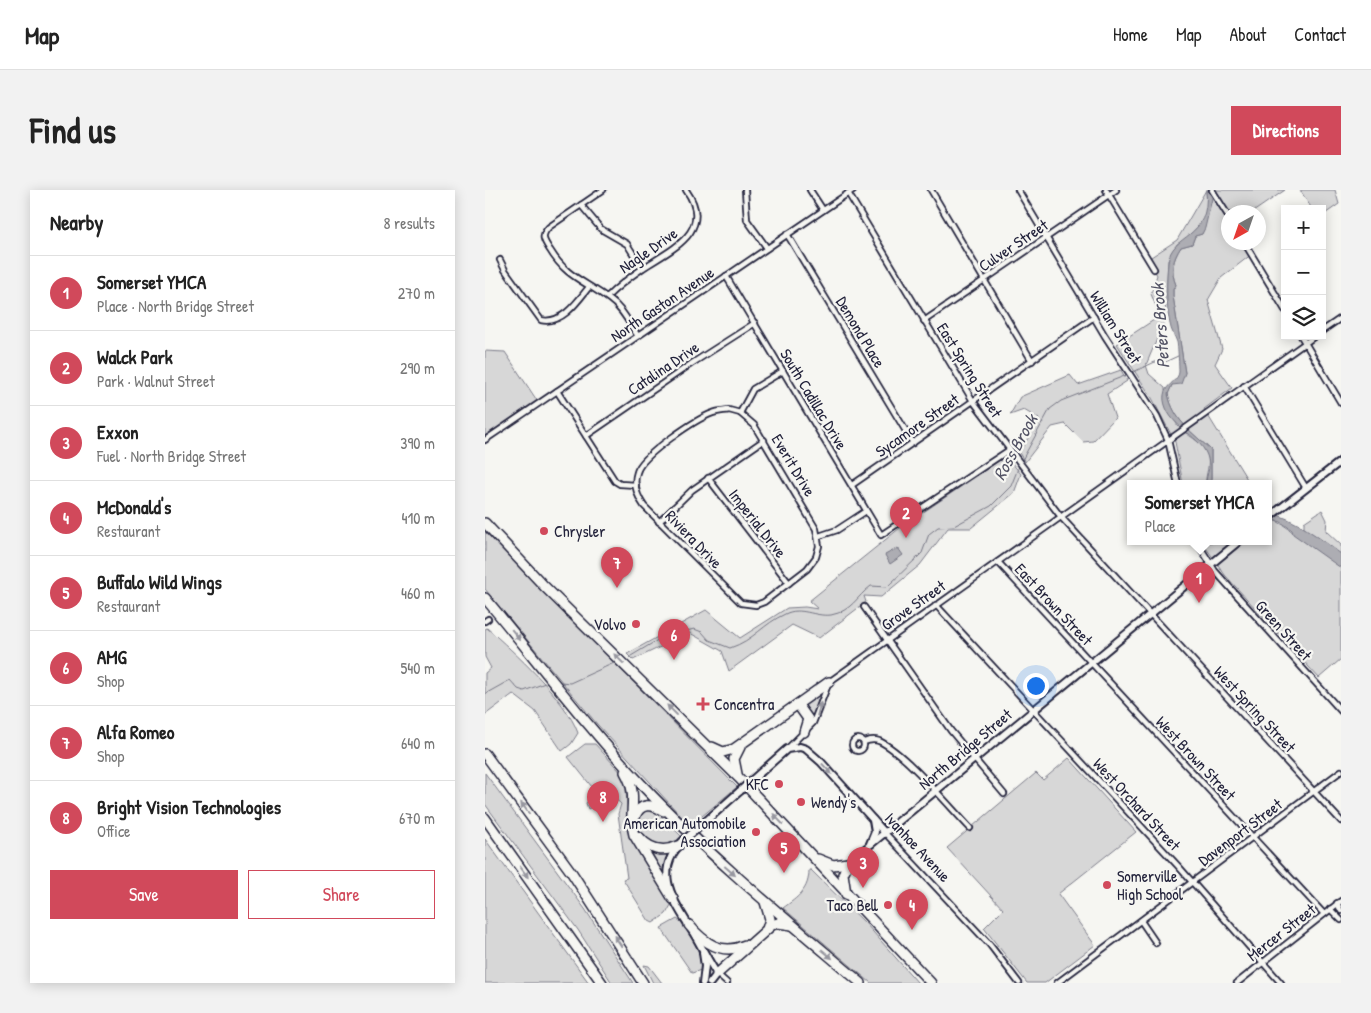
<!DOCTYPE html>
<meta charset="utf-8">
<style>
:root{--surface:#fff;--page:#f2f2f2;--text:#222;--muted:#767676;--line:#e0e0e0;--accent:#d1495b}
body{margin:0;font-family:"Patrick Hand",sans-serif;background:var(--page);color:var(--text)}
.controls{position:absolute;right:15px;top:15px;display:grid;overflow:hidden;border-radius:0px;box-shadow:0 2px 12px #0003}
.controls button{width:45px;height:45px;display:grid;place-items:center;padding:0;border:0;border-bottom:1px solid var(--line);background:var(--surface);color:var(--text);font:25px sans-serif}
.compass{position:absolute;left:736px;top:15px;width:45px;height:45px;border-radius:50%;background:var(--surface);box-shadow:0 2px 12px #0003;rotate:220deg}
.you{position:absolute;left:550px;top:495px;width:18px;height:18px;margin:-12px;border:4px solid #fff;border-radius:50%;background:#1a73e8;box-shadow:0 0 0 8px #1a73e833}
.badge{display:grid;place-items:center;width:32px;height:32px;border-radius:50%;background:var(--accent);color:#fff;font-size:16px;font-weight:700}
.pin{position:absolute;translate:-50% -41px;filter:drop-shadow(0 1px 2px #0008)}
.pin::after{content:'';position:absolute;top:26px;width:18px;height:15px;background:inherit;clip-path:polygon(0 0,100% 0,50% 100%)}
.popup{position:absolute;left:642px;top:290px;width:145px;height:65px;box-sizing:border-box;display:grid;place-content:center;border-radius:0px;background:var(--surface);filter:drop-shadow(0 1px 4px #0005);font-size:16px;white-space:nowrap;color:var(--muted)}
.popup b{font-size:19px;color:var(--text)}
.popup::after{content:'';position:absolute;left:50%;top:100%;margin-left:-10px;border:10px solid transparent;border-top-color:var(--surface)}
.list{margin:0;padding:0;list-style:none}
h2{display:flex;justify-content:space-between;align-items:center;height:65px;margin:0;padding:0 20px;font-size:21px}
h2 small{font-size:16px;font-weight:400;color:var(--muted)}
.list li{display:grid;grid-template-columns:32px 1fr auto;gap:15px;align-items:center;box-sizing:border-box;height:75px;padding:0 20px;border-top:1px solid var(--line)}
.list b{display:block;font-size:19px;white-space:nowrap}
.list p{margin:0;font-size:16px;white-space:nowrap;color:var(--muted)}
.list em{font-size:16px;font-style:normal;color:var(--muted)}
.actions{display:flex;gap:10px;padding:15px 20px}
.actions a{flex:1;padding:11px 0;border:1px solid var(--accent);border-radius:0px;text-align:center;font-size:18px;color:var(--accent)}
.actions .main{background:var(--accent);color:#fff}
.icon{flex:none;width:28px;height:28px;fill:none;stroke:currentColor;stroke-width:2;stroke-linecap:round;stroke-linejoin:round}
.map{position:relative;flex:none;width:856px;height:793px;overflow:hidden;border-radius:0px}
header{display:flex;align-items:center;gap:30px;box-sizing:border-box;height:70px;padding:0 25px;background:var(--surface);border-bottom:1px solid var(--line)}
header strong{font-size:24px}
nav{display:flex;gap:28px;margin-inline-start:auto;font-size:18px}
.intro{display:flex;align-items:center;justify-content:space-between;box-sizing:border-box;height:120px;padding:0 30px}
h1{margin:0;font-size:35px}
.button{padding:12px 22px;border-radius:0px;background:var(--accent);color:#fff;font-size:18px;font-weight:700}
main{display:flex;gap:30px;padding:0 30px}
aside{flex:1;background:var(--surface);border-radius:0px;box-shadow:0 2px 12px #0003}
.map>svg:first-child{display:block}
</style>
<header>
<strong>Map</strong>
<nav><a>Home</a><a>Map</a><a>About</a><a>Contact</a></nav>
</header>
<div class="intro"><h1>Find us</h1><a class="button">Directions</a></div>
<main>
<aside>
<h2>Nearby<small>8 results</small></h2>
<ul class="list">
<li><span class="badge">1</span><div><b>Somerset YMCA</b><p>Place · North Bridge Street</p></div><em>270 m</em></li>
<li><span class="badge">2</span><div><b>Walck Park</b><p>Park · Walnut Street</p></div><em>290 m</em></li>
<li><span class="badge">3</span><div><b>Exxon</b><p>Fuel · North Bridge Street</p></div><em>390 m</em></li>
<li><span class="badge">4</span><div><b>McDonald's</b><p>Restaurant</p></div><em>410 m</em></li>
<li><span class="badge">5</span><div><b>Buffalo Wild Wings</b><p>Restaurant</p></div><em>460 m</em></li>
<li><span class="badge">6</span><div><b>AMG</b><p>Shop</p></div><em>540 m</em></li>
<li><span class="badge">7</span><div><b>Alfa Romeo</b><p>Shop</p></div><em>640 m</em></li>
<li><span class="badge">8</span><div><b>Bright Vision Technologies</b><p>Office</p></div><em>670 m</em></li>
</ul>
<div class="actions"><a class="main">Save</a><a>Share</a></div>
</aside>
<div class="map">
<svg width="856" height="793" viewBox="0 0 856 793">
<rect width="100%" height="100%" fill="#f6f6f2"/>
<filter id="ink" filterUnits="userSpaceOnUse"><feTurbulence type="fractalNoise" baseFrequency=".02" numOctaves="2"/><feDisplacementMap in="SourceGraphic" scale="10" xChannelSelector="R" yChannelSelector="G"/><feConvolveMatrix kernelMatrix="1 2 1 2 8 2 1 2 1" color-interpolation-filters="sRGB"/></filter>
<g filter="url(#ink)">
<g fill="#d7d7d7" stroke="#7c7c89">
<path d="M721,0L722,13L719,30L702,48L692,54L683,70L680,130L661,175L664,184L680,198V203C684,213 687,228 693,236C701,246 717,250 722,264C726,276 720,283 721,294H698L690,252L667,208L632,154L675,126L666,104L672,85L663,69L692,50Z"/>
<path d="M729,0H800L768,22H744V52L760,53L767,64L736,88L723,110L737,159L730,174L747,198L719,219L765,294H726V260C707,242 689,231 683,204L687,195L700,183L688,106V99L691,95C685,81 688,69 696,57L707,54L710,46L717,44Z"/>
<polygon points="815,0 850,0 854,14 837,26 837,19 827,19"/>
<polygon points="0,161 20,162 53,212 0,246"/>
<polygon points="636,180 642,191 622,204 630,228 608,251 598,252 580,234 567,237 540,272 534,263 554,229 539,220 525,225 535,207 585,185 593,195"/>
<polygon points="521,266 536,284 529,303 486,338 463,338 435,375 396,407 379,406 381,412 334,448 307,435 244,481 237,461 205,443 148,470 142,464 221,420 255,448 302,418 320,417 333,419 324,411 415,338"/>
<path d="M837,320L842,330L841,341L856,355V469L834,488L740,385L717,352H783V329C800,332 805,342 819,350V332Z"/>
<polygon points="0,342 252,597 205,636 112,534 0,399"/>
<path d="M2,438C29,462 81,509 93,543L86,554L77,561L50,521L28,504L0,525V483L6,478L0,467V439Z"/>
<polygon points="334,504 335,504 328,529 320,515"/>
<polygon points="100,554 110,554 140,587 144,641 186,715 181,724 168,733 164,731 138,689 142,688 133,624 136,614 126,605 103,619 101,613 111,602 83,567"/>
<polygon points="584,568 651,642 573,704 610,755 560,793 542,793 499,738 518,719 462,658 551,583 558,590"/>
<polygon points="0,583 100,719 148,793 127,793 93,740 0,614"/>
<path d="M163,618L173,623L197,647L186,656L174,658C159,648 149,642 154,623Z"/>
<polygon points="0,649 104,793 0,793"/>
<polygon points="167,663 182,665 178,683"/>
<path d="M324,680H326L381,734L433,793H386L298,718C313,707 324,700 324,680Z"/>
<path d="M192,729C207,738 216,763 216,780L207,783L176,738Z"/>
<polygon points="159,775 164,776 177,793 168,793"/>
</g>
<g fill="#adadb3" stroke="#757583">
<path d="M721,0H729L720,38L717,44L710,46L707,54L696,57C688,69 685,81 691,95L688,99V106L700,183L696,194L687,195L683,204C689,231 707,242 726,260V294H721V292C721,285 725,280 724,274C722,248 690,241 681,218C672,195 693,194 694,182C694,178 693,155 692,152C690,146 686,141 685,134C681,116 681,92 683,73C686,42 726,51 721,0Z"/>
<path d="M783,322C811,329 833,347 856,364V378L808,344L807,340L796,332L783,329Z"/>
<polygon points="413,358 418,365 405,374 400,365"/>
</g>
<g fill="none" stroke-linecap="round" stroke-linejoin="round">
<g stroke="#757583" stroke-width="1">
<polyline points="646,183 670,172 680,172 693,166"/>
<polyline points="536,272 565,219 576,211 642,185"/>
<path d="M146,466L176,448L209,439L217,442L224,450L245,458C269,450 278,434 300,424C316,416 329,427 346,425C367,421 371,407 386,396L402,397L437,363L444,344L453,337L469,336L506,316L526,296L534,276"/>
<polyline points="76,492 85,493 129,473"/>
<polyline points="0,504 25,490 33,499 39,501 60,493"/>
</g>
<defs>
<g id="street">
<path d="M118,0L64,37C55,46 59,51 65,60C81,87 100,91 124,109C137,118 144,133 153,146"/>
<polyline points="260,0 262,30 282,58"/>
<polyline points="325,0 338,20"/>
<polyline points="446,0 547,171"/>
<polyline points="533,0 620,146 672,226 683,250 693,294"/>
<polyline points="621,0 669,79"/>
<polyline points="727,0 744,27"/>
<polyline points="363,3 488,211 576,327 856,631"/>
<polyline points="96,15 116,39 142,54 157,78"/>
<polyline points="302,44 428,253"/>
<polyline points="759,52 800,120"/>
<path d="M15,70L20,80L56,130C77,135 93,111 104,97"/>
<polyline points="241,86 396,345 524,260"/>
<path d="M122,107C133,96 145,87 158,78C187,59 230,41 201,0"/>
<polyline points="439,131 631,0"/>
<polyline points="837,141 856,128"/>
<polyline points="816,146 856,213"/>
<polyline points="759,196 821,298"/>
<polyline points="72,201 130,291 135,294 151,295"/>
<path d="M244,220L255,223L269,235L331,339L334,356L331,367L322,379L279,412L271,415L256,413L159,316C152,306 148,294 152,282C157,265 211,229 228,223C233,221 239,221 244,220Z"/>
<polyline points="255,223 268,199 298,181"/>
<polyline points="101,246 206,174 270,133"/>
<polyline points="0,250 368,0"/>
<polyline points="223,288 304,393"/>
<polyline points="367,295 609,127"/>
<polyline points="174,332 207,300 279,250"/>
<polyline points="334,346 352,340 381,321"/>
<polyline points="712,352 730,381 856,521"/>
<polyline points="513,372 839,724"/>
<polyline points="451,415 694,677 796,793"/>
<polyline points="379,417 466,541 519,604"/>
<polyline points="0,431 3,429"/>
<circle cx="373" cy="555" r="6"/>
<path d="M379,552C384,550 388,549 394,551C419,562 464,616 485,638"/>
<polyline points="302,559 328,533 344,492 830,146"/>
<polyline points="400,643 505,755 534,793"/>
<polyline points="852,713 856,721"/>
<polyline points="845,719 856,730"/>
<polyline points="656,731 671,753"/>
<polyline points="232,784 242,793"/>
<polyline points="572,793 856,581"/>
<polyline points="752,793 856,711"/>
</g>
<g id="secondary">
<polyline points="783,328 856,271"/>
<polyline points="266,591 302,559 315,557 321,559 336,572 400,643"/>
<polyline points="212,639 255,601"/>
<path d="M199,650C165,682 190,712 209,744C217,757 223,771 232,784L225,793"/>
<polyline points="385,654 390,642 388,630"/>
<polyline points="363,673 753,352"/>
<polyline points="218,763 220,776 218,793"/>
</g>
<g id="highway">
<polyline points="0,333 59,396 254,588 446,793"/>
<path d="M0,408C52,470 101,536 158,596C225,667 301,729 376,793"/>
<polyline points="313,515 323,529 319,542"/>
<polyline points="227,557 238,562 249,559 344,492"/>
<polyline points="0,564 87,683 158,793"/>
<path d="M140,582C155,608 142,621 149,645L188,709"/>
<polyline points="252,584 249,569 255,557"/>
<path d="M150,627C155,612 167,614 179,621"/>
<polyline points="0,628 117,793"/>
<path d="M154,647C165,660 178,663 193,656"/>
<polyline points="333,669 348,675 363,673"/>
<polyline points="361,704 358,684 363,673"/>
<polyline points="280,712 285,729 282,739"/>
<path d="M204,735C219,753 237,766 260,755"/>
<polyline points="232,784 287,735 293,733 307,735"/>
</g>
</defs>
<use href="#street" stroke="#22223b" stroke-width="8"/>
<use href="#secondary" stroke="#22223b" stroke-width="10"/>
<use href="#highway" stroke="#22223b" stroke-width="12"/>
<use href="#street" stroke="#f6f6f2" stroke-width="4.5"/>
<use href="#secondary" stroke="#f6f6f2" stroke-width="6"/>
<use href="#highway" stroke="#f6f6f2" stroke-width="9"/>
<defs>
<g id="secondary-bridge">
<polyline points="255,601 266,591"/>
<polyline points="199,650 212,639"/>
</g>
</defs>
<use href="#secondary-bridge" stroke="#22223b" stroke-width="10" stroke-linecap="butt"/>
<use href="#secondary-bridge" stroke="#f6f6f2" stroke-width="6"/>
</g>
<defs><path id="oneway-solid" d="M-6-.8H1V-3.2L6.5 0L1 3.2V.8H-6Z" transform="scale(1.25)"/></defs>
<g fill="#9797a0">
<use href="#oneway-solid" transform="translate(31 445) rotate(51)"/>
<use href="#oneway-solid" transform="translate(134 469) rotate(-135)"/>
<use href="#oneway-solid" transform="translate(334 519) rotate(-75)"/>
<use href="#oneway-solid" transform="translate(187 520) rotate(-135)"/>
<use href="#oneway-solid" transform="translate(342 579) rotate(47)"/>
<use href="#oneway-solid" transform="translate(40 618) rotate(-126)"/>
<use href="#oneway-solid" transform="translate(293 629) rotate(-133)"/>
<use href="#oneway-solid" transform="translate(245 681) rotate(41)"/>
<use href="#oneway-solid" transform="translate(39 682) rotate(54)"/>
<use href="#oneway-solid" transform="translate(133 751) rotate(-123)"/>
<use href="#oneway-solid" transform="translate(342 764) rotate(40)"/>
</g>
</g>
<g fill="#d1495b" stroke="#f6f6f2" stroke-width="2">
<circle cx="59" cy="341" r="5"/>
<circle cx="151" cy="434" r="5"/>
<path d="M215.5 506.5h5v5h5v5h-5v5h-5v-5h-5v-5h5z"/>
<circle cx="294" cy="594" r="5"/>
<circle cx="316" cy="612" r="5"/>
<circle cx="271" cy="642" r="5"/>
<circle cx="622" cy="695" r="5"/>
<circle cx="403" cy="715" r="5"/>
</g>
<g text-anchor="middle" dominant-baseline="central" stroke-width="4.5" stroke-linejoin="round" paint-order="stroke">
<g font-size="16" fill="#22223b" stroke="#f6f6f2">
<text transform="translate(528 55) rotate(-34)">Culver Street</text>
<text transform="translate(163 60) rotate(-35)">Nagle Drive</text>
<text transform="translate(177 114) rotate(-34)">North Gaston Avenue</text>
<text transform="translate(631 137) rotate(58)">William Street</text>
<text transform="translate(376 142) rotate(59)">Demond Place</text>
<text transform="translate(178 178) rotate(-34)">Catalina Drive</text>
<text transform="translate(485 180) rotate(58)">East Spring Street</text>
<text transform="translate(329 209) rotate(59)">South Cadillac Drive</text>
<text transform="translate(432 235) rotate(-35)">Sycamore Street</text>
<text transform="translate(309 275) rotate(59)">Everit Drive</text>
<text transform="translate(273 333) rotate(52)">Imperial Drive</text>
<text transform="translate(209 349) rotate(46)">Riviera Drive</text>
<text transform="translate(569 414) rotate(47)">East Brown Street</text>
<text transform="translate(428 415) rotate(-35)">Grove Street</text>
<text transform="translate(799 440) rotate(48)">Green Street</text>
<text transform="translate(770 519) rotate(47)">West Spring Street</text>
<text transform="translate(480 559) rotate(-40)">North Bridge Street</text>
<text transform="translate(711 568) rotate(47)">West Brown Street</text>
<text transform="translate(652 614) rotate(47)">West Orchard Street</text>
<text transform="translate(755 642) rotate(-37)">Davenport Street</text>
<text transform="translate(433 657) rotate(47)">Ivanhoe Avenue</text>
<text transform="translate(796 742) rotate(-38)">Mercer Street</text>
</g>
<g font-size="16" fill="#22223b" stroke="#f6f6f2" text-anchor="start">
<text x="69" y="341">Chrysler</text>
<text x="141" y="434" text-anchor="end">Volvo</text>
<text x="229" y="514">Concentra</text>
<text x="284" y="594" text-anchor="end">KFC</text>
<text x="326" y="612">Wendy's</text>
<text x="261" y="633" text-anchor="end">American Automobile<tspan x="261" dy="18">Association</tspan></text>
<text x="632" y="686">Somerville<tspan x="632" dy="18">High School</tspan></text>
<text x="393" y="715" text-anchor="end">Taco Bell</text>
</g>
<g font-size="18" font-style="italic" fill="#535365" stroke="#f6f6f2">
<text transform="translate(675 136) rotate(-94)">Peters Brook</text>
<text transform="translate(530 257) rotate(-61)">Ross Brook</text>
</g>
</g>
</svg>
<div class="controls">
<button>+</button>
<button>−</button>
<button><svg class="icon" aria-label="layers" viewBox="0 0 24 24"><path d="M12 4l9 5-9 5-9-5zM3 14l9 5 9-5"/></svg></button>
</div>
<svg class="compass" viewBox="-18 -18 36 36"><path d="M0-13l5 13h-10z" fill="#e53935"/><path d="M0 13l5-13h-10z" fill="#767676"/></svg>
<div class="you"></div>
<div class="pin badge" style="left:714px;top:413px">1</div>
<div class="popup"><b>Somerset YMCA</b>Place</div>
<div class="pin badge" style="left:421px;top:348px">2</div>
<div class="pin badge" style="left:378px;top:698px">3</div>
<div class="pin badge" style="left:427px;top:740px">4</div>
<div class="pin badge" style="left:299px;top:683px">5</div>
<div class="pin badge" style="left:189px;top:470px">6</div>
<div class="pin badge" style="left:132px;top:398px">7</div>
<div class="pin badge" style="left:118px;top:632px">8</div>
</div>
</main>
